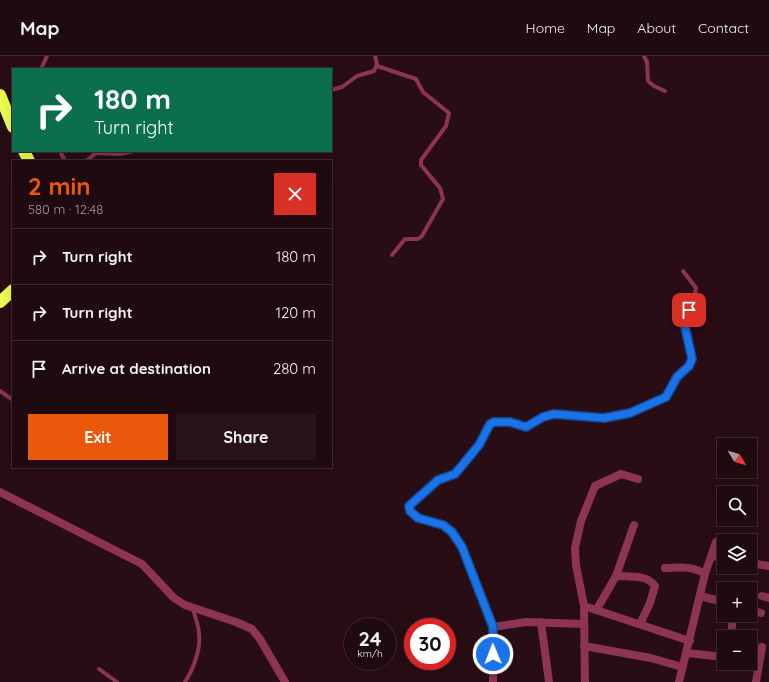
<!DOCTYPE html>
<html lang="en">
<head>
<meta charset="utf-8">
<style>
  body { margin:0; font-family:Quicksand,sans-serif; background:#271318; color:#f1f3f6; height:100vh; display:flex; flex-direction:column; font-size:15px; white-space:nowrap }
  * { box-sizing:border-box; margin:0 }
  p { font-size:13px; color:#a19a9e }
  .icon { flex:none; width:22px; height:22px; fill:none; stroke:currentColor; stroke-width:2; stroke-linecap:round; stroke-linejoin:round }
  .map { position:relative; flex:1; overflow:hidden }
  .details { position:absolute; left:12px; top:104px; width:320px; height:308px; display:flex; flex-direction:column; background:#1f0a0f; border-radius:0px; box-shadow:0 4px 16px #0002,0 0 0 1px #3c2b2f }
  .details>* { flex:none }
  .guide { position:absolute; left:12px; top:12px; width:320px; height:84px; border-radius:0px; box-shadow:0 4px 16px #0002,0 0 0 1px #3c2b2f; background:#0b6e4f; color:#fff; overflow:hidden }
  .needle { width:26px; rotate:128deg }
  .controls { position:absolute; left:717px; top:382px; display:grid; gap:8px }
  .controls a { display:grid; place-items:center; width:40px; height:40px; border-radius:0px; background:#1f0a0f; box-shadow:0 4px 16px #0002,0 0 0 1px #3c2b2f; font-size:20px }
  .speed { position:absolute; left:344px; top:562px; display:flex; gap:8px; font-size:20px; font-weight:700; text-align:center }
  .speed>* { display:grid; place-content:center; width:52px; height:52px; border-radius:50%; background:#1f0a0f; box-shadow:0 4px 16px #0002,0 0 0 1px #3c2b2f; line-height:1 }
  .speed small { font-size:10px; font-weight:400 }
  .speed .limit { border:6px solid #d22; background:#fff; color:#111 }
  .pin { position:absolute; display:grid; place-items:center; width:34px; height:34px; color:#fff; margin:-17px; border-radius:8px; box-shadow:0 2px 6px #0006 }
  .me { position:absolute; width:44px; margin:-22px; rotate:359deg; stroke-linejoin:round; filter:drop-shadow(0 0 3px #0008) }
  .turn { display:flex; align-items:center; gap:14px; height:84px; padding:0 16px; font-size:18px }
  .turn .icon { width:52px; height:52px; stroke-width:2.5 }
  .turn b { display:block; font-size:28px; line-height:34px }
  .round { display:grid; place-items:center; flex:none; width:42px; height:42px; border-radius:0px; background:#271318 }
  .overview { display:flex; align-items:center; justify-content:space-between; height:68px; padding:0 16px }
  h1 { font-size:24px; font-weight:700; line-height:30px; color:#ea580c }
  .action { display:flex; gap:8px; margin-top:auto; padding:8px 16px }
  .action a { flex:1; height:46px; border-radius:0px; background:#ea580c; color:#fff; font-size:16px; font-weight:700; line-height:46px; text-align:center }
  .action a+a { background:#271318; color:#f1f3f6 }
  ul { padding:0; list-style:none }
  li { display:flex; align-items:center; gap:12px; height:56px; padding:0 16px; border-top:1px solid #3c2b2f }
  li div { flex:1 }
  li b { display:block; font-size:15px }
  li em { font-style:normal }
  header { display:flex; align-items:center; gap:24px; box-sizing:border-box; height:56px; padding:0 20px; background:#1f0a0f; border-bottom:1px solid #3c2b2f }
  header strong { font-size:19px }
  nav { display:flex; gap:22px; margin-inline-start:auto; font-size:14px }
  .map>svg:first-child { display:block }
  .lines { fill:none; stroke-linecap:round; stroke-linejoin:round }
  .lane { stroke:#8d3355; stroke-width:4 }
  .street { stroke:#8d3355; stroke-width:8 }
  .highway { stroke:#ecff50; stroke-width:12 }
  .route-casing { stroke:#114b97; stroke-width:10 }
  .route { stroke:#1a73e8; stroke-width:7 }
</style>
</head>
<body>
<header>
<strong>Map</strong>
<nav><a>Home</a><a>Map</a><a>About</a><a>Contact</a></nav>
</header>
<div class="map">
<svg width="769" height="626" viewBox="0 0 769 626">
  <rect width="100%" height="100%" fill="#290d14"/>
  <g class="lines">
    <path class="lane" d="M644,0L647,6L648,25L654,30L665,35
      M377,10L416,23L423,36L449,57L446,70L421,104V109L440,132L443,143L422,180L418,183H405L392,199
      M41,13L47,0
      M331,34L342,31L357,20L374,15L377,8L375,0
      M60,95L65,105
      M86,105L96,97L120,98L133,95
      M0,335L13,344
      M493,571C487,558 481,545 476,531C469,512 466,490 451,475C439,464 420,468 410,455L409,450L434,426L440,422L455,418L479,389L490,368L494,366H510L526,371L543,361L554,358L604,362L630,357L666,341L677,321L689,310L692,303C690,291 682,277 684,265C686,253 695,244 696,232L683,215
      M99,613L117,626
      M185,626C193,614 201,593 199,578C199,570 195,561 193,553"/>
    <path class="street" d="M0,436L142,508L174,542L185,549L236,566L252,573L260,583L285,626
      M712,500L724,502
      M750,507L769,510
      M665,512C679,511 693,510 705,518
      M616,520C628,521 647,518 655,530L650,547L640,568
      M700,540L724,546
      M762,540L769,542
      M584,550L690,585
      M597,553L616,520L634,469
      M750,554L761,557
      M541,566L549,626
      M731,581L733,559
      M584,590L651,602L682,611
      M686,597L724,601
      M493,626V571L526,566L584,568
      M585,626L584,550L576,509L575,492L581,465L595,430L621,418L638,423
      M679,626L705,518L716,486
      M756,626L762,591"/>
    <path class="highway" d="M0,39L13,71
      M24,95L29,105
      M0,246L13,234"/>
  </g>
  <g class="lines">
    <defs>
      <path id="route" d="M493,598V571L462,491L452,476L443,469L418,462L410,455L409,450L438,424L455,418L479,389L490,368L494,366H510L526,371L543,361L554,358L604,362L630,357L666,341L677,321L689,310L692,303L684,266L689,254"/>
    </defs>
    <use href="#route" class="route-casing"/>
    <use href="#route" class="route"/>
  </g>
</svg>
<div class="controls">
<a><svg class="needle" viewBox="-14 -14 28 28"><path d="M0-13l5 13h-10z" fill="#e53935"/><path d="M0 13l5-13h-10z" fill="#a19a9e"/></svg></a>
<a><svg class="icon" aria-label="search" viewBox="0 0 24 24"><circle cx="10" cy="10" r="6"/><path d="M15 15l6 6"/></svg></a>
<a><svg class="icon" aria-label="layers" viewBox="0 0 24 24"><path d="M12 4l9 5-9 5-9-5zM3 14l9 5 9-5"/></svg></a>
<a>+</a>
<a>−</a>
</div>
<div class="speed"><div>24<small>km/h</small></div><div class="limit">30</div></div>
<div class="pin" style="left:689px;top:254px;background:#d93025"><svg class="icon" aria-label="arrive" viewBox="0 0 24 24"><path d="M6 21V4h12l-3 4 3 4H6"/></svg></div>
<svg class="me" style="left:493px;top:598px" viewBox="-20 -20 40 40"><circle r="17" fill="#1a73e8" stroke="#fff" stroke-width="3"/><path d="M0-11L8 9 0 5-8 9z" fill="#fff"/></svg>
<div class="guide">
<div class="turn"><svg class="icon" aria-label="right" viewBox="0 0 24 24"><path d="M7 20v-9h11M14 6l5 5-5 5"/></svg><div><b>180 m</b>Turn right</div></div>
</div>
<section class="details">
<div class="overview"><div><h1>2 min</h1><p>580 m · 12:48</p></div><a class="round" style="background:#d93025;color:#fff"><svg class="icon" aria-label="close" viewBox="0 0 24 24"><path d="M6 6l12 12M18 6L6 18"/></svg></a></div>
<ul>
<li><svg class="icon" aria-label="right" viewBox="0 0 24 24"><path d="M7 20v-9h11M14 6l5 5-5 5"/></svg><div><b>Turn right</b></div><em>180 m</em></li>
<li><svg class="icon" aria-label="right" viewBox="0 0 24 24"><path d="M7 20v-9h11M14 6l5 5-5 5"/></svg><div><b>Turn right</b></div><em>120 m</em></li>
<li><svg class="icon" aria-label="arrive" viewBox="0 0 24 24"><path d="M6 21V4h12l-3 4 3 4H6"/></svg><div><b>Arrive at destination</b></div><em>280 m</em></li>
</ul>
<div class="action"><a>Exit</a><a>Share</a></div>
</section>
</div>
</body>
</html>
